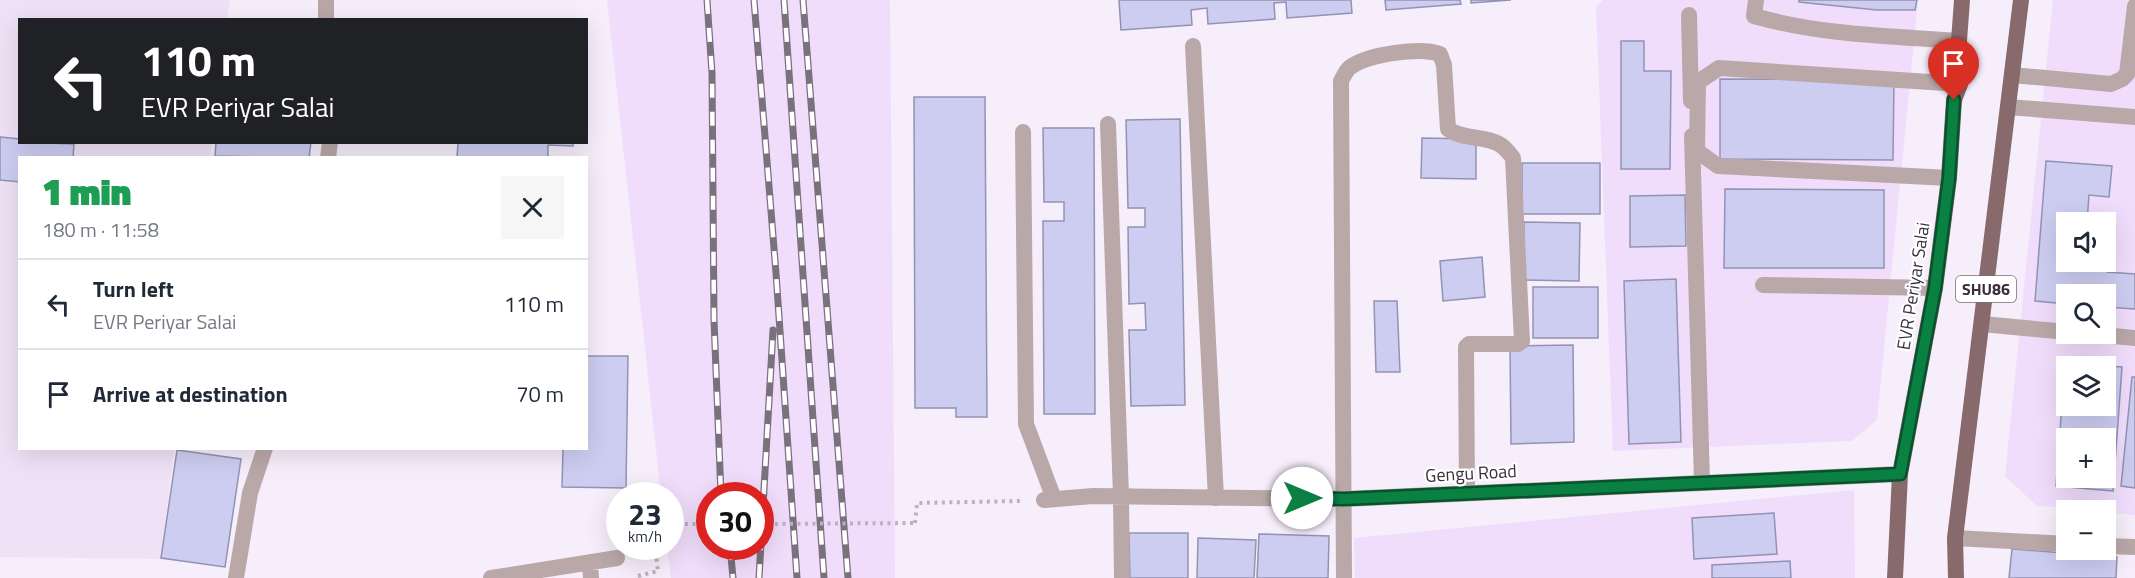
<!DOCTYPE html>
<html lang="en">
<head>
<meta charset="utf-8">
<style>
  body { margin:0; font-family:"Titillium Web",sans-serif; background:#f6f6f7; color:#1f2937; height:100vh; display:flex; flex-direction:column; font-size:22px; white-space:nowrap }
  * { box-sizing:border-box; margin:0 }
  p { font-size:20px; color:#747a83 }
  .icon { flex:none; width:33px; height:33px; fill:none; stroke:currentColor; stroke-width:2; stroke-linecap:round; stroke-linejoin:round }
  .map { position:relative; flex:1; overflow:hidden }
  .details { position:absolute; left:18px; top:156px; width:570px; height:294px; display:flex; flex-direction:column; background:#fff; border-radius:0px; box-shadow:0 6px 24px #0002 }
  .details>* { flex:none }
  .banner { position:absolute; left:18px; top:18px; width:570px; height:126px; border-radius:0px; box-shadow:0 6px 24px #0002; background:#202124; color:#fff; overflow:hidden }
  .fabs { position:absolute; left:2056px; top:212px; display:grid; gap:12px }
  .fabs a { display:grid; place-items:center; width:60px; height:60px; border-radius:0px; background:#fff; box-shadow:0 6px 24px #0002; font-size:30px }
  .speed { position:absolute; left:606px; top:482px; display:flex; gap:12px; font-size:30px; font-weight:700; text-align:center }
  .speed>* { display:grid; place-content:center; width:78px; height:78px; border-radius:50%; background:#fff; box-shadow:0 6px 24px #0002; line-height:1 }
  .speed small { font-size:15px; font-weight:400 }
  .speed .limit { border:9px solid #d22; background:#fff; color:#111 }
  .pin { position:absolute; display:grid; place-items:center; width:51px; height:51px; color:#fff; margin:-62px -26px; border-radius:50% 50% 50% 0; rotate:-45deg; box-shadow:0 0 6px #0007 }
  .pin .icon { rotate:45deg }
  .me { position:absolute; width:66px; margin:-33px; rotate:90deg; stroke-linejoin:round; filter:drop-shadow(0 0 4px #0008) }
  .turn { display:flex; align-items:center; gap:21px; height:126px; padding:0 24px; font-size:27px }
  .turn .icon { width:78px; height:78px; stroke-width:2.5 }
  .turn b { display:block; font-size:42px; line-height:51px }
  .round { display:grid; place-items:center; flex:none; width:63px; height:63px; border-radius:0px; background:#f6f6f7 }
  .headline { display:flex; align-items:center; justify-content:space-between; height:102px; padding:0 24px }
  h1 { font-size:36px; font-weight:800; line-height:45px; color:#1e9e55 }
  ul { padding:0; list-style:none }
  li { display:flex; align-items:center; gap:18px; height:90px; padding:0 24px; border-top:2px solid #e0e1e3 }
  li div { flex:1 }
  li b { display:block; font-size:22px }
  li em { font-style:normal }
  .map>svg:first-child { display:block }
  .built { fill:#f0ddfb; fill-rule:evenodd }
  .education { fill:#f0e2f6 }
  .building { fill:#cdcdf2; stroke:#9292b2; stroke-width:1.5; fill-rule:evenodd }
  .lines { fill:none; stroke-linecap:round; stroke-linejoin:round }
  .path { stroke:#bab2bf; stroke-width:4; stroke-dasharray:3 4.5; stroke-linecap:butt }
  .service { stroke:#baa8a8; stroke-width:16 }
  .minor { stroke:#baa8a8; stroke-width:16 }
  .primary { stroke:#896a6c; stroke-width:16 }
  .rail-casing { stroke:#79717d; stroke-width:7 }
  .rail { stroke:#fff; stroke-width:4.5; stroke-dasharray:14; stroke-linecap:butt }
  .path-bridge { stroke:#bab2bf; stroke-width:4; stroke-dasharray:3 4.5; stroke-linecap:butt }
  .route-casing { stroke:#07532c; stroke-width:15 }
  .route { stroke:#0b8043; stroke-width:10 }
  .labels { text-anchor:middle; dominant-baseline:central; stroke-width:4.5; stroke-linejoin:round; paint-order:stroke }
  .shield { fill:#fff; stroke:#746e76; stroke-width:1.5 }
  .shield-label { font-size:16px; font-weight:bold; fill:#38303c }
  .street-label { font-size:18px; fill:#38303c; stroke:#fff }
</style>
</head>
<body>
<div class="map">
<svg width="2135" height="578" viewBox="0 0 2135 578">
  <rect width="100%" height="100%" fill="#f6eefb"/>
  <path class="built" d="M607,0H890L895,578H671L667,546H670V495H661ZM710,495H760V546H710Z
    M1603,0H1918L1877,420L1852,441L1613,451L1596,7Z
    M2053,0H2135V515L2106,512V510L2037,506L2005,476ZM2067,222H2106V261H2067ZM2067,294H2106V333H2067ZM2067,366H2106V405H2067ZM2067,438H2106V477H2067Z
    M1854,490L1855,578H1355L1354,538Z"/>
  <path class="education" d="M0,0H230L227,19L20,20V142L212,143L210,157L20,158V448L174,449L161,559L0,557Z"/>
  <path class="building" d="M1119,0H1351L1352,13L1287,18L1286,2L1274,3L1275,19L1208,24L1207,8L1191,10L1192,25L1121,30Z
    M1385,0H1460L1461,4L1386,10Z
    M1471,0H1511L1471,3Z
    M1799,0H1917L1915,10H1877L1799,2Z
    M1621,41H1644V71H1671L1670,169H1621Z
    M1720,79L1894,80L1893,160L1720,159Z
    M914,97H985L987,417H956V408H915Z
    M1180,119L1185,405L1131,406L1129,330H1146L1145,303L1129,304L1128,227H1145V208H1128L1126,120Z
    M1043,128H1094L1095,414H1044L1043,221H1064V202H1044Z
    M0,137L20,139V142L74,144L73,158H20V182L0,180Z
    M1422,138L1476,139V179L1421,178Z
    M216,142H311L309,158L215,156Z
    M458,142H573V146L548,145V158H457Z
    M2046,161L2112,166L2109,197L2089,195L2087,222H2067V261H2106V241H2109L2107,272L2135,274V309L2106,307V294H2067V304L2035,301Z
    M1522,163H1600V214H1522Z
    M1725,189L1884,190V268H1724Z
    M1685,195L1686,246L1630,247V196Z
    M1524,222L1580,223L1579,281L1523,280Z
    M1482,257L1485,297L1443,301L1440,261Z
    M1676,279L1681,442L1629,444L1624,281Z
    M1533,287H1598V338H1533Z
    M1374,301H1397L1400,372H1376Z
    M1573,345L1574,442L1511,444L1510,346Z
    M586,356H628L626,488L562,487L563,448H586Z
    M2065,363L2103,366H2067V405H2106V366L2122,367L2113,491L2056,486ZM2067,438H2106V477H2067Z
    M2132,377H2135V488L2121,486Z
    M177,450L241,459L225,567L161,558Z
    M1774,513L1777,554L1694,559L1692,518Z
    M1129,533H1188V578H1130Z
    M1259,534L1329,536L1328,578H1257Z
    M1198,538L1256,540L1254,578H1197Z
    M2012,549L2117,557L2116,578H2009Z
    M1790,561L1791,578H1712V565Z"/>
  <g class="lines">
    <path class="path" d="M915,523L917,503L1020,501
      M670,524H710
      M638,576L658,571L655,546"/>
    <path class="service" d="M1689,15L1691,101
      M1193,46L1216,498
      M2012,75L2111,84L2122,79L2127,74L2135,6
      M2008,107L2135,117
      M1108,124L1121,496
      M1023,132L1026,424L1054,499
      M1692,136L1702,482
      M1982,324L2067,332
      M2081,333L2135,338"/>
    <path class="minor" d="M326,0V20
      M1756,0L1754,16C1820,35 1891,36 1959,41
      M328,158L330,142
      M1949,178L1718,166L1697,151L1698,82L1719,68L1960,84
      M1763,285L1935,288
      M1121,496L1122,578
      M1044,500L1093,496L1344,499L1900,474
      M1955,538L2067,544
      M2106,546L2135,547
      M590,562L591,578
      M236,578L250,493L265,448
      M491,578L617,558
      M1344,578L1341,81C1344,76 1346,69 1352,66C1370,54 1420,47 1440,54L1444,65L1448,129C1463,140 1483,135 1499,144C1505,147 1509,153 1513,158L1522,341L1518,344H1469L1466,347L1467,493"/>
    <path class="primary" d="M1895,578L1900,474L1935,288L1949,178L1954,100L1960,84L1959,41L1962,0
      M1956,578L1955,538L2021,0"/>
    <defs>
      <path id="rail" d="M707,0L712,73L714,320L721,495
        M754,0L776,273L797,578
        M784,0L824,578
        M803,0L848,578
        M730,546L733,578
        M759,578L773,330"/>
    </defs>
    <use href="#rail" class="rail-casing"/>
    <use href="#rail" class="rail"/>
    <path class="path-bridge" d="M760,524L915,523"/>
  </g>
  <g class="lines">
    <defs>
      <path id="route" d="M1302,498L1344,499L1900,474L1935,288L1949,178L1954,100"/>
    </defs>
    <use href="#route" class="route-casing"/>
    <use href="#route" class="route"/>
  </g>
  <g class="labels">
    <rect class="shield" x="1956" y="276" width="60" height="26" rx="4.5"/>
    <g class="shield-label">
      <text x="1986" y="289">SHU86</text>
    </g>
    <g class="street-label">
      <text transform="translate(1913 286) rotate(-81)">EVR Periyar Salai</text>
      <text transform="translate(1471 473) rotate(-3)">Gengu Road</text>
    </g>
  </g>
</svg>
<div class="fabs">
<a><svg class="icon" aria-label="sound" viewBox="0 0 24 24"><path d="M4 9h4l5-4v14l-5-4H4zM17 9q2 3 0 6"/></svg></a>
<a><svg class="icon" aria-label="search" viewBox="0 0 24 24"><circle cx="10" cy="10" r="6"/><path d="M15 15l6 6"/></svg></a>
<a><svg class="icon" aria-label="layers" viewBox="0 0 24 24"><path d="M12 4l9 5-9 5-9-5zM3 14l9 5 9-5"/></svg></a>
<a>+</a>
<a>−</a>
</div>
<div class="speed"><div>23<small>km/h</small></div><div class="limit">30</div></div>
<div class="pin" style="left:1954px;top:100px;background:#d93025"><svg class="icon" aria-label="arrive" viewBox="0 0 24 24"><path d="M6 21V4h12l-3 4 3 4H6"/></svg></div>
<svg class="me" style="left:1302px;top:498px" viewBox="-20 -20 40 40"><circle r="19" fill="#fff"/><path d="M0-13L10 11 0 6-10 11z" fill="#0b8043"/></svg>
<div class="banner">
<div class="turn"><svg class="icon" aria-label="left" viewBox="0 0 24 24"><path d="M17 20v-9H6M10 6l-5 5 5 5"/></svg><div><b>110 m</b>EVR Periyar Salai</div></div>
</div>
<section class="details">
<div class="headline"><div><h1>1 min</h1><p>180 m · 11:58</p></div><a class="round"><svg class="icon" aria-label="close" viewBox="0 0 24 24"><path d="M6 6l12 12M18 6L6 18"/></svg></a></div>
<ul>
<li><svg class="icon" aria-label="left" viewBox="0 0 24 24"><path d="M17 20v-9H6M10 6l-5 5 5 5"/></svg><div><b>Turn left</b><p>EVR Periyar Salai</p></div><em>110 m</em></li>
<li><svg class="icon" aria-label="arrive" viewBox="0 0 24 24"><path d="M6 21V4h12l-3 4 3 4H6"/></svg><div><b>Arrive at destination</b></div><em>70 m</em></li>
</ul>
</section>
</div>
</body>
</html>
